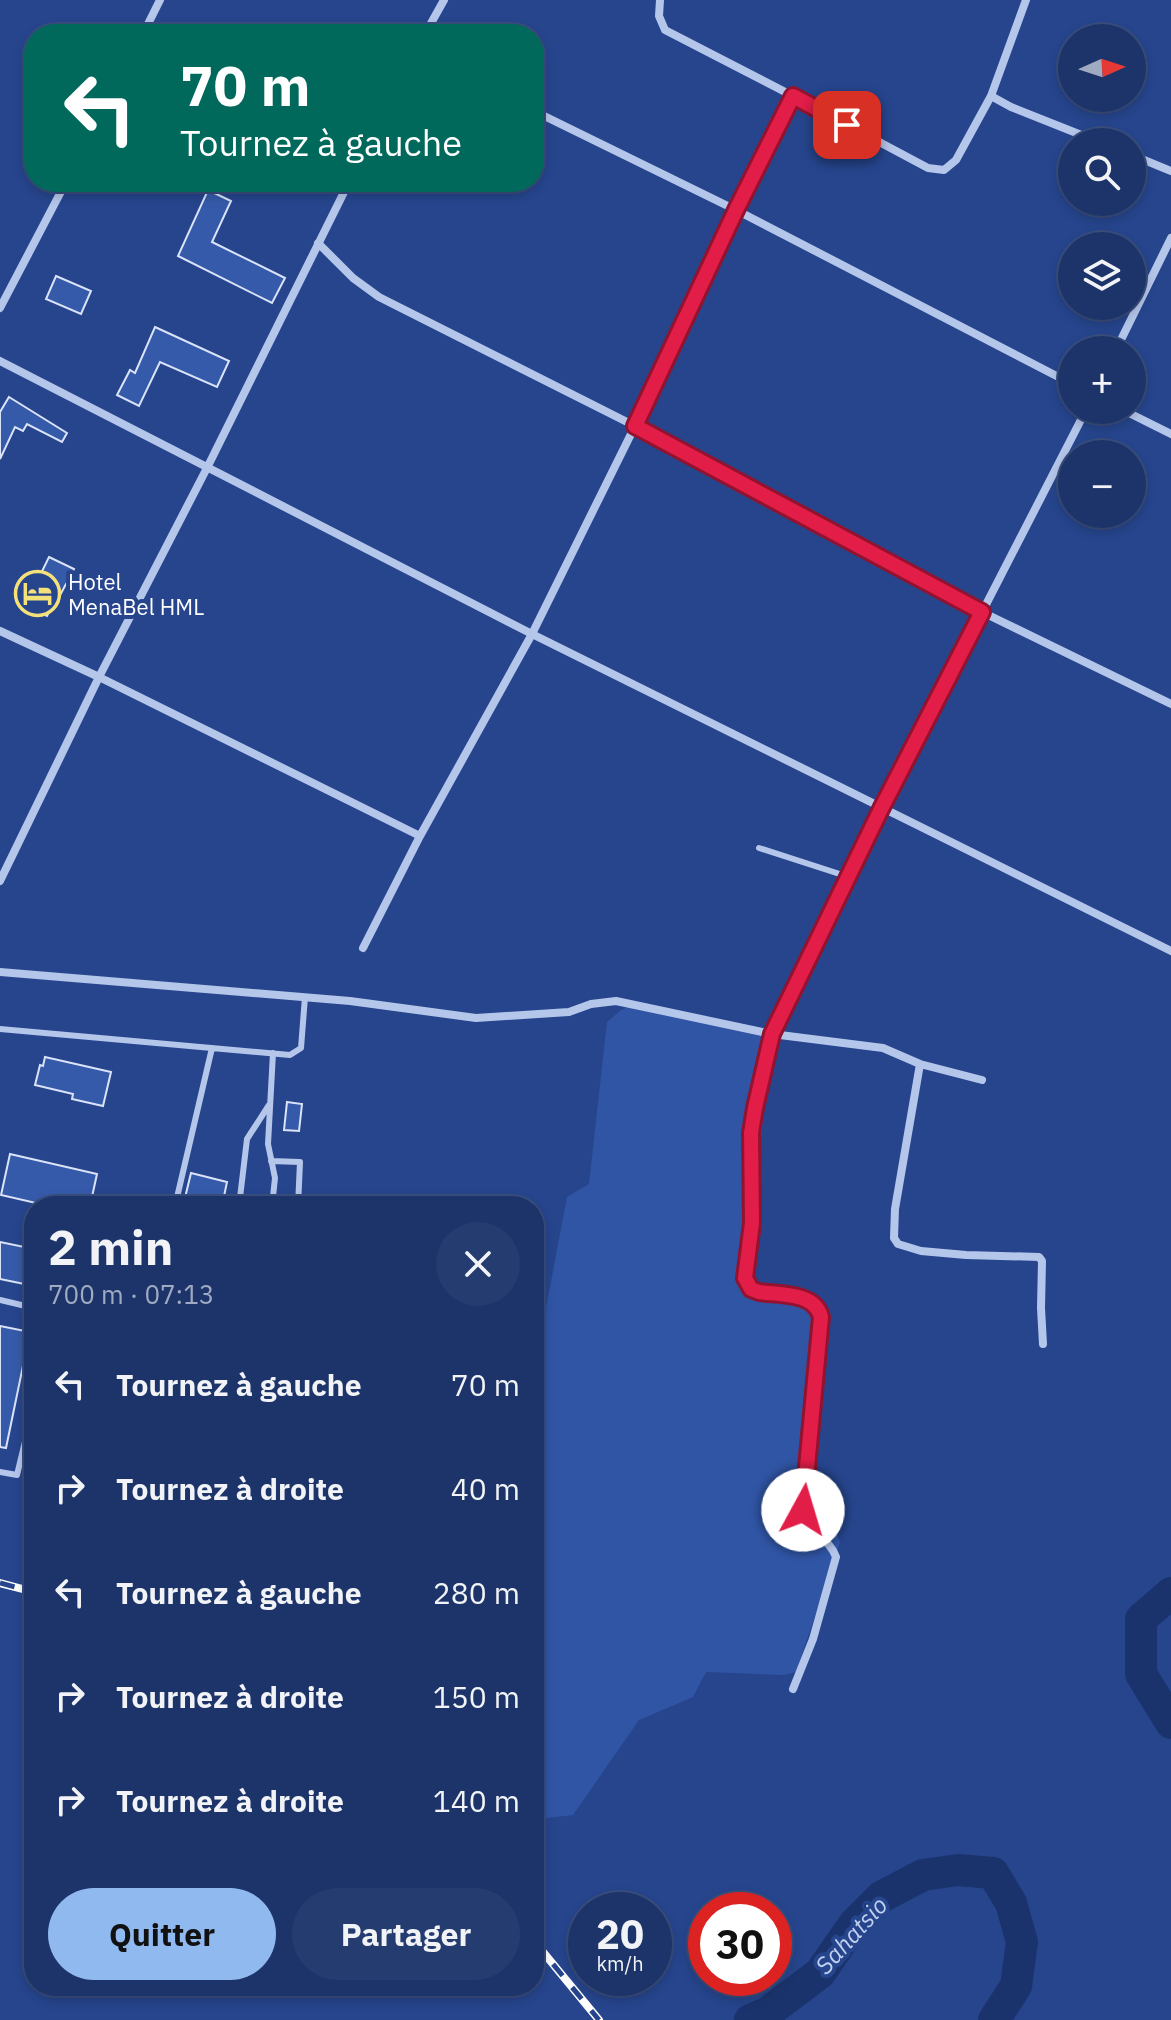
<!DOCTYPE html>
<html lang="fr">
<head>
<meta charset="utf-8">
<style>
  body { margin:0; font-family:"IBM Plex Sans",sans-serif; background:#253c70; color:#f1f3f6; height:100vh; display:flex; flex-direction:column; font-size:30px; white-space:nowrap }
  * { box-sizing:border-box; margin:0 }
  p { font-size:26px; color:#a0aac1 }
  .icon { flex:none; width:44px; height:44px; fill:none; stroke:currentColor; stroke-width:2; stroke-linecap:round; stroke-linejoin:round }
  .map { position:relative; flex:1; overflow:hidden }
  .sheet { position:absolute; left:24px; top:1196px; width:520px; height:800px; display:flex; flex-direction:column; background:#1c346a; border-radius:32px; box-shadow:0 4px 12px #0003,0 0 0 2px #3a4f7e }
  .sheet>* { flex:none }
  .guide { position:absolute; left:24px; top:24px; width:520px; height:168px; border-radius:32px; box-shadow:0 4px 12px #0003,0 0 0 2px #3a4f7e; background:#00695c; color:#fff; overflow:hidden }
  .needle { width:52px; rotate:87deg }
  .fabs { position:absolute; left:1058px; top:24px; display:grid; gap:16px }
  .fabs a { display:grid; place-items:center; width:88px; height:88px; border-radius:50%; background:#1c346a; box-shadow:0 4px 12px #0003,0 0 0 2px #3a4f7e; font-size:40px }
  .speed { position:absolute; left:568px; top:1892px; display:flex; gap:16px; font-size:40px; font-weight:700; text-align:center }
  .speed>* { display:grid; place-content:center; width:104px; height:104px; border-radius:50%; background:#1c346a; box-shadow:0 4px 12px #0003,0 0 0 2px #3a4f7e; line-height:1 }
  .speed small { font-size:20px; font-weight:400 }
  .speed .limit { border:12px solid #d22; background:#fff; color:#111 }
  .pin { position:absolute; display:grid; place-items:center; width:68px; height:68px; color:#fff; margin:-34px; border-radius:16px; box-shadow:0 4px 12px #0006 }
  .me { position:absolute; width:88px; margin:-44px; rotate:6deg; stroke-linejoin:round; filter:drop-shadow(0 0 6px #0008) }
  .turn { display:flex; align-items:center; gap:28px; height:168px; padding:0 24px; font-size:36px }
  .turn .icon { width:104px; height:104px; stroke-width:2.5 }
  .turn b { display:block; font-size:56px; line-height:68px }
  .round { display:grid; place-items:center; flex:none; width:84px; height:84px; border-radius:42px; background:#253c70 }
  .summary { display:flex; align-items:center; justify-content:space-between; height:136px; padding:0 24px }
  h1 { font-size:48px; font-weight:700; line-height:60px }
  .button { display:flex; gap:16px; margin-top:auto; padding:16px 24px }
  .button a { flex:1; height:92px; border-radius:48px; background:#90b9f0; color:#111; font-size:32px; font-weight:700; line-height:92px; text-align:center }
  .button a+a { background:#253c70; color:#f1f3f6 }
  ul { padding:0; list-style:none }
  li { display:flex; align-items:center; gap:24px; height:104px; padding:0 24px }
  li div { flex:1 }
  li b { display:block; font-size:30px }
  li em { font-style:normal }
  .map>svg:first-child { display:block }
  .green { fill:#3055a5 }
  .lines { fill:none; stroke-linecap:round; stroke-linejoin:round }
  .river { stroke:#1b336d; stroke-width:32 }
  .building { fill:#365aaa; stroke:#dae3f8; stroke-width:2 }
  .service { stroke:#b5c6eb; stroke-width:6 }
  .minor { stroke:#b5c6eb; stroke-width:8 }
  .rail-casing { stroke:#fff; stroke-width:8 }
  .rail { stroke:#26458d; stroke-width:5; stroke-dasharray:15; stroke-linecap:butt }
  .route-casing { stroke:#92132f; stroke-width:20 }
  .route { stroke:#e11d48; stroke-width:14 }
  .labels { text-anchor:middle; dominant-baseline:central; stroke-width:8; stroke-linejoin:round; paint-order:stroke }
  .poi-label { font-size:22px; fill:#fff; stroke:#26458d; text-anchor:start }
  .water-label { font-size:24px; font-style:italic; fill:#c1d1f2; stroke:#26458d }
</style>
</head>
<body>
<div class="map">
<svg width="1171" height="2020" viewBox="0 0 1171 2020">
  <rect width="100%" height="100%" fill="#26458d"/>
  <path class="green" d="M635,1004L773,1037L744,1280L816,1295L826,1311L806,1509L834,1526L840,1542L796,1672L784,1675L706,1672L693,1697L639,1720L573,1815L538,1819L534,1818V1371L567,1197L589,1184L607,1022L621,1010Z"/>
  <g class="lines">
    <path class="river" d="M1171,1593L1141,1619V1674L1171,1723
      M750,2020L767,2013L820,1973L854,1924L881,1897L923,1875L958,1870L993,1873L1011,1903L1022,1942L1016,1986L994,2020"/>
  </g>
  <path class="building" d="M208,190L231,201L212,242L285,278L272,303L178,256Z
    M56,276L91,291L81,314L46,299Z
    M155,327L229,361L217,387L160,362L139,406L117,395L130,370L135,373Z
    M9,397L67,433L62,442L27,424L23,431L15,427L0,459V412Z
    M49,557L74,569L67,584H66L57,601L55,600L47,616L25,606Z
    M45,1057L111,1072L103,1106L72,1099L73,1094L35,1085L40,1065L43,1066Z
    M287,1102L302,1104L299,1131L284,1130Z
    M10,1154L97,1174L90,1206H49L1,1195Z
    M191,1173L227,1182L222,1206H183Z
    M0,1242L34,1249V1286L0,1279Z
    M0,1326L30,1332L6,1448L0,1447Z"/>
  <g class="lines">
    <path class="service" d="M759,848L849,877
      M0,1029L290,1055L301,1048L305,997
      M271,1161L300,1162L298,1206
      M175,1206L212,1048
      M239,1206L247,1139L269,1105
      M272,1206L275,1178L268,1144L273,1053
      M0,1300L34,1308
      M0,1472L17,1475L34,1404"/>
    <path class="minor" d="M660,0L659,16L665,30L793,96L928,168L944,170L956,160L991,96L1026,0
      M143,34L160,0
      M425,34L444,0
      M991,96L1011,107L1099,142
      M534,111L736,210L1072,384
      M1132,155L1171,171
      M318,243L353,278L379,297L635,426L982,612L1171,704
      M0,308L66,182
      M1116,350L1171,238
      M0,361L532,634L1171,951
      M1123,410L1171,434
      M0,631L99,677L420,836
      M0,881L99,677L208,466L349,182
      M363,948L420,836L532,634L635,426L736,210L793,96
      M0,972L350,1001L476,1018L569,1012L591,1004L616,1001L772,1034L883,1048L920,1064L895,1209L894,1238L898,1244L921,1251L966,1255L1039,1257L1042,1261L1041,1308L1043,1344
      M920,1064L982,1080
      M793,1689L813,1639L836,1557C830,1538 805,1531 803,1510L819,1340C820,1332 822,1323 821,1315C817,1294 776,1294 759,1292L751,1289L745,1278L752,1223L751,1133L755,1108L772,1034L881,809L1086,410"/>
    <defs>
      <path id="rail" d="M0,1583L34,1592
        M534,1941L599,2020"/>
    </defs>
    <use href="#rail" class="rail-casing"/>
    <use href="#rail" class="rail"/>
  </g>
  <g class="lines">
    <defs>
      <path id="route" d="M803,1510L821,1317C815,1292 779,1295 759,1292L751,1289L745,1278L752,1223L751,1133L755,1108L772,1034L881,809L982,612L635,426L736,210L793,96L847,125"/>
    </defs>
    <use href="#route" class="route-casing"/>
    <use href="#route" class="route"/>
  </g>
  <defs>
    <symbol id="hotel-ring" viewBox="-11 -11 22 22"><circle r="9.5" fill="#26458d" stroke="#f4e17a" stroke-width="1.5"/><path d="M-6-4.5h1.5V1H6V5H4.5V3h-9V5H-6ZM-4 0a1.8 1.8 0 1 1 3.6 0ZM.5 0V-2.5h3Q6-2.5 6 0Z" fill="#f4e17a"/></symbol>
  </defs>
  <g fill-rule="evenodd">
    <use href="#hotel-ring" x="12" y="568" width="51" height="51"/>
  </g>
  <g class="labels">
    <g class="poi-label">
      <text x="68" y="581">Hotel<tspan x="68" dy="25">MenaBel HML</tspan></text>
    </g>
    <g class="water-label">
      <text transform="translate(851 1935) rotate(-48)">Sahatsio</text>
    </g>
  </g>
</svg>
<div class="fabs">
<a><svg class="needle" viewBox="-14 -14 28 28"><path d="M0-13l5 13h-10z" fill="#e53935"/><path d="M0 13l5-13h-10z" fill="#a0aac1"/></svg></a>
<a><svg class="icon" aria-label="search" viewBox="0 0 24 24"><circle cx="10" cy="10" r="6"/><path d="M15 15l6 6"/></svg></a>
<a><svg class="icon" aria-label="layers" viewBox="0 0 24 24"><path d="M12 4l9 5-9 5-9-5zM3 14l9 5 9-5"/></svg></a>
<a>+</a>
<a>−</a>
</div>
<div class="speed"><div>20<small>km/h</small></div><div class="limit">30</div></div>
<div class="pin" style="left:847px;top:125px;background:#d93025"><svg class="icon" aria-label="arrive" viewBox="0 0 24 24"><path d="M6 21V4h12l-3 4 3 4H6"/></svg></div>
<svg class="me" style="left:803px;top:1510px" viewBox="-20 -20 40 40"><circle r="19" fill="#fff"/><path d="M0-13L10 11 0 6-10 11z" fill="#e11d48"/></svg>
<div class="guide">
<div class="turn"><svg class="icon" aria-label="left" viewBox="0 0 24 24"><path d="M17 20v-9H6M10 6l-5 5 5 5"/></svg><div><b>70 m</b>Tournez à gauche</div></div>
</div>
<section class="sheet">
<div class="summary"><div><h1>2 min</h1><p>700 m · 07:13</p></div><a class="round"><svg class="icon" aria-label="close" viewBox="0 0 24 24"><path d="M6 6l12 12M18 6L6 18"/></svg></a></div>
<ul>
<li><svg class="icon" aria-label="left" viewBox="0 0 24 24"><path d="M17 20v-9H6M10 6l-5 5 5 5"/></svg><div><b>Tournez à gauche</b></div><em>70 m</em></li>
<li><svg class="icon" aria-label="right" viewBox="0 0 24 24"><path d="M7 20v-9h11M14 6l5 5-5 5"/></svg><div><b>Tournez à droite</b></div><em>40 m</em></li>
<li><svg class="icon" aria-label="left" viewBox="0 0 24 24"><path d="M17 20v-9H6M10 6l-5 5 5 5"/></svg><div><b>Tournez à gauche</b></div><em>280 m</em></li>
<li><svg class="icon" aria-label="right" viewBox="0 0 24 24"><path d="M7 20v-9h11M14 6l5 5-5 5"/></svg><div><b>Tournez à droite</b></div><em>150 m</em></li>
<li><svg class="icon" aria-label="right" viewBox="0 0 24 24"><path d="M7 20v-9h11M14 6l5 5-5 5"/></svg><div><b>Tournez à droite</b></div><em>140 m</em></li>
</ul>
<div class="button"><a>Quitter</a><a>Partager</a></div>
</section>
</div>
</body>
</html>
